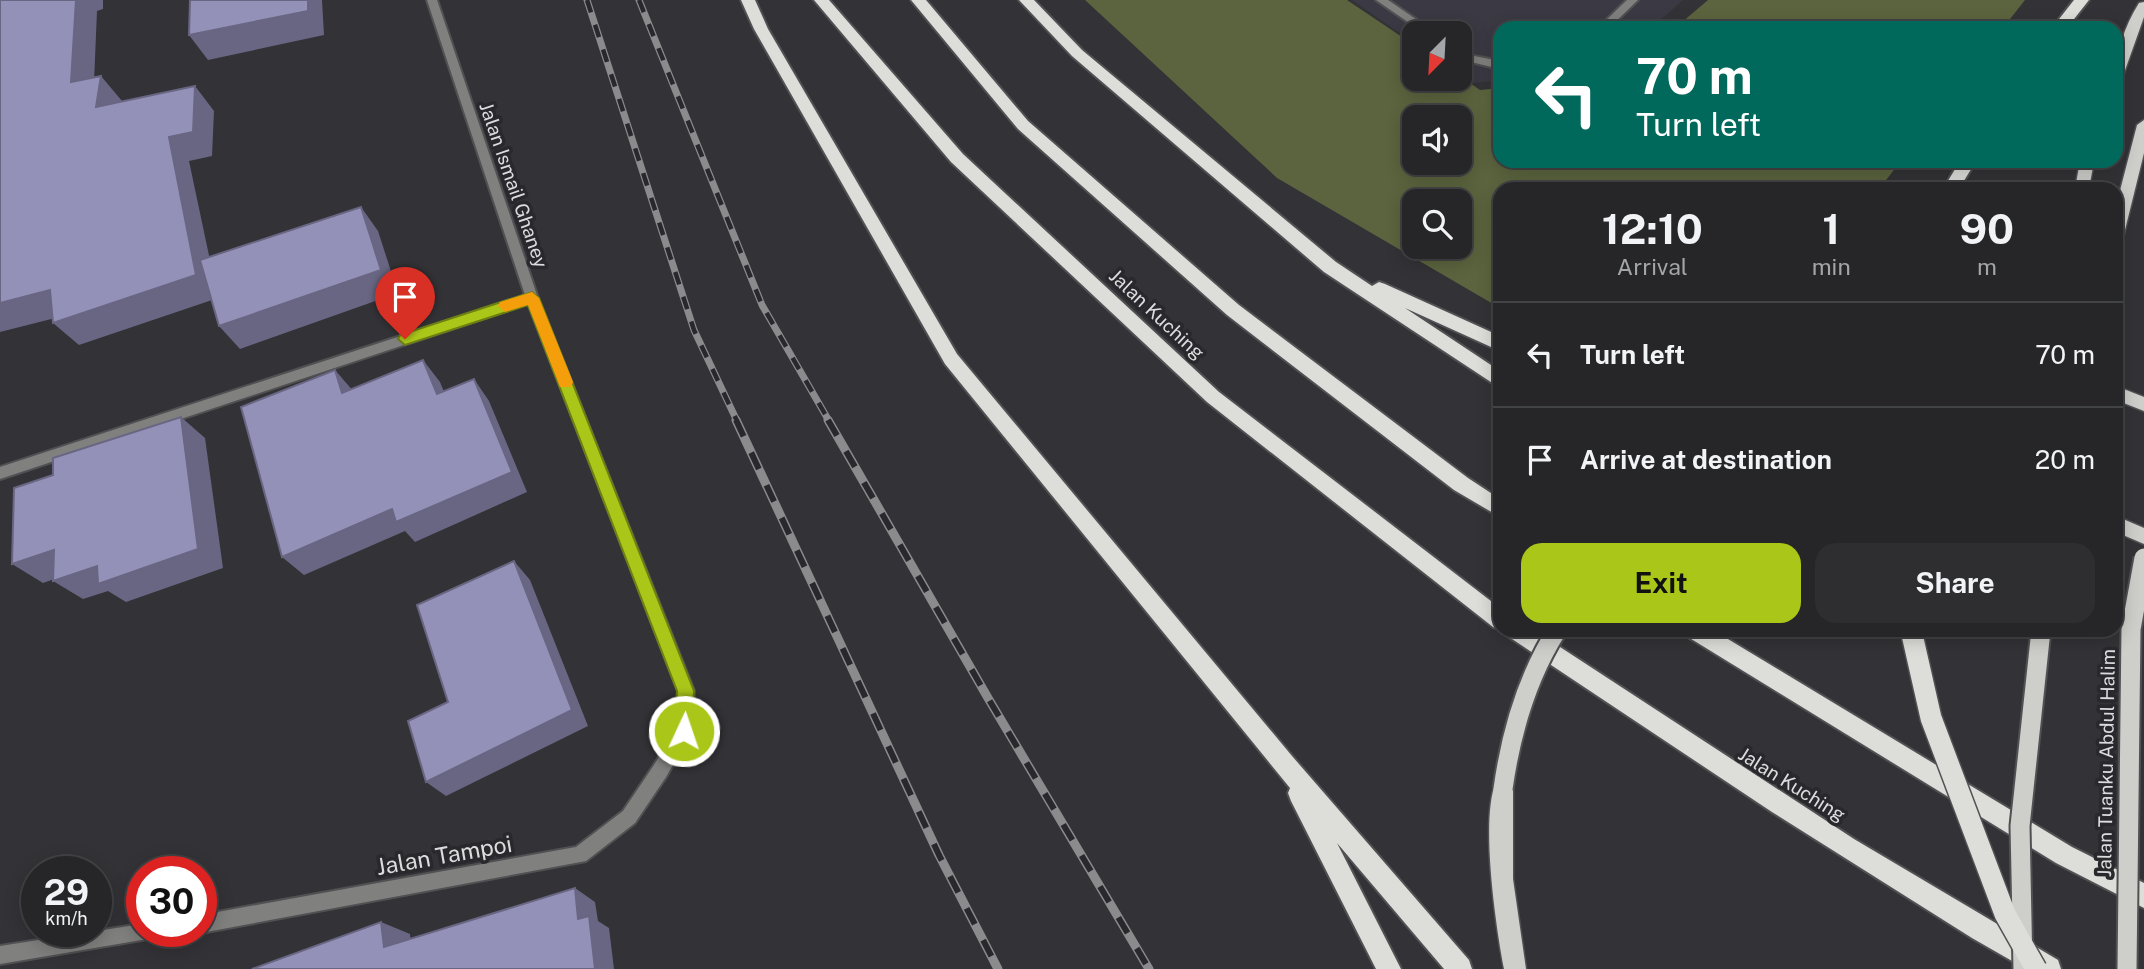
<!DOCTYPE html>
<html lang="en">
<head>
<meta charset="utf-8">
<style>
  body { margin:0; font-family:"Public Sans",sans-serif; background:#2e2e30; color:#f1f3f6; height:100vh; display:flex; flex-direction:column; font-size:26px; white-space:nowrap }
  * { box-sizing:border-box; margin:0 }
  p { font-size:23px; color:#a4a5a8 }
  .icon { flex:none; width:38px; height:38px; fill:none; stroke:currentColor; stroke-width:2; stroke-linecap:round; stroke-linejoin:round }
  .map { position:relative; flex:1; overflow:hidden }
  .details { position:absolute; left:1493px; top:182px; width:630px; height:455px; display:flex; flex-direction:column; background:#262628; border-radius:21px; box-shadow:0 4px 18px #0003,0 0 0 2px #424345 }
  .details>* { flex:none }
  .guide { position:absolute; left:1493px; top:21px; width:630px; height:147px; border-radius:21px; box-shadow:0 4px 18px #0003,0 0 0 2px #424345; background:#00695c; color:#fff; overflow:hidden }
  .needle { width:46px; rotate:204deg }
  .buttons { position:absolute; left:1402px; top:21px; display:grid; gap:14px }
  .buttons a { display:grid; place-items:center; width:70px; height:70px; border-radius:14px; background:#262628; box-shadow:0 4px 18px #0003,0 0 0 2px #424345; font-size:35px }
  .speed { position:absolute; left:21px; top:856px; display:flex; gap:14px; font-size:35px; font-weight:700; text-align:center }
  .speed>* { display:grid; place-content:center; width:91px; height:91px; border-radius:50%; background:#262628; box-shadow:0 4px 18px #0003,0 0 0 2px #424345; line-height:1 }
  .speed small { font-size:18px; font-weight:400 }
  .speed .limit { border:10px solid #d22; background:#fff; color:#111 }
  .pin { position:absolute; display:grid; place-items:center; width:60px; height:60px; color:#fff; margin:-72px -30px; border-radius:50% 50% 50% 0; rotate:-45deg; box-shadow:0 0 7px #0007 }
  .pin .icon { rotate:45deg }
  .me { position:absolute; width:77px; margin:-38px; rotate:3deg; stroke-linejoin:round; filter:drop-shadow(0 0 5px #0008) }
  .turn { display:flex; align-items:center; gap:24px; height:147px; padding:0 28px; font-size:32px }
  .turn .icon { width:91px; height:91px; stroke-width:2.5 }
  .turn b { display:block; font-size:49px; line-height:60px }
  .eta { display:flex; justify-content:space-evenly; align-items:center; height:119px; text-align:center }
  .eta b { font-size:42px; font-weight:700; line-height:49px }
  .cta { display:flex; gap:14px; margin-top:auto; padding:14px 28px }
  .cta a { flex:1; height:80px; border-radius:21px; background:#aac719; color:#111; font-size:28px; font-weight:700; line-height:80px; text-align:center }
  .cta a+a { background:#2e2e30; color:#f1f3f6 }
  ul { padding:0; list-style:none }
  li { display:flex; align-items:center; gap:21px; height:105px; padding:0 28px; border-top:2px solid #424345 }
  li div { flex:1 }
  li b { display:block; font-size:26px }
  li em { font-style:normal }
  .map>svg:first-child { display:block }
  .built { fill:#3b3a44 }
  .forest { fill:#5b643e; fill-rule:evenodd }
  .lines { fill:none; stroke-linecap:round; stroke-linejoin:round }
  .service-casing { stroke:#515154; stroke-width:4 }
  .minor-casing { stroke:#515154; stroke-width:4 }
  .primary-casing { stroke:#515154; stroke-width:3 }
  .trunk-casing { stroke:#515154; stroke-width:4 }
  .service { fill:#80817f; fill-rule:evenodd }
  .minor { fill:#80817f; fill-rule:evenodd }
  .primary { fill:#cecfcb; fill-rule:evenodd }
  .trunk { fill:#dddeda; fill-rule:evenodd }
  .rail-far1-casing { stroke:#8b8b8e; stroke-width:7 }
  .rail-casing { stroke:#8b8b8e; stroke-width:9 }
  .rail-far1 { stroke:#29282c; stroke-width:4.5; stroke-dasharray:13; stroke-linecap:butt }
  .rail { stroke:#29282c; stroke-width:6; stroke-dasharray:18; stroke-linecap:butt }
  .primary-bridge-casing { stroke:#515154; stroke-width:23; stroke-linecap:butt }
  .trunk-bridge-casing { stroke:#515154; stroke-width:24; stroke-linecap:butt }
  .primary-bridge { stroke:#cecfcb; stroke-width:19 }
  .trunk-bridge { stroke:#dddeda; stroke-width:21 }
  .shaded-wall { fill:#686682 }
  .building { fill:#9491b9; stroke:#686682; stroke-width:2 }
  .route { fill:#aac719; stroke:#6e8110; stroke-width:2 }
  .slow { fill:#f59e0b }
  .labels { text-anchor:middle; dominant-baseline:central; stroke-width:7; stroke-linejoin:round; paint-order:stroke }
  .street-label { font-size:19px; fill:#dcdcde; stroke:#29282c }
  .near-street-label { font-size:23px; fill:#dcdcde; stroke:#29282c }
</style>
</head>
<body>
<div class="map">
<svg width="2144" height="969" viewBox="0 0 2144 969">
  <rect width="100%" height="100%" fill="#333236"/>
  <path class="built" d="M1352,0H1683L1651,28H1500V80L1474,83L1460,74V33H1414V43Z"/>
  <path class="forest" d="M1085,0H1347L1414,45V79H1460V76L1480,90L1500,88V161H1901L1879,189H1500V308L1277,178ZM1414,117H1460V163H1414ZM1414,201H1460V247H1414Z
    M1708,0H2025L2003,28H1675Z"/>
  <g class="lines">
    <defs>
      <path id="service" d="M1376,0H1388L1436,33H1424Z
        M1627,0H1638L1609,28H1598Z
        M1460,48L1474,56L1500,61V69L1467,61L1460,57Z
        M532,293L538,298L536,301L0,479V467Z"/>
      <path id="minor" d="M427,0H437L538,298L694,691L692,731L666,777L635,823L586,861L201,933L197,931H201V915L576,847L623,811L654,765L676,729L678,691L526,298Z
        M142,924V931H162L159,937L0,964V946Z"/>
      <path id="primary" d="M2144,2V17L2123,76L2116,80C2116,52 2124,27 2139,3Z
        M2144,120V153L2124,234L2116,240V206L2137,125Z
        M2080,161H2094L2089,189H2075Z
        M2116,386L2144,397V411L2116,400Z
        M2116,516L2144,528V544L2116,532Z
        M1503,779L1510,782L1513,789V879L1526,969H1504C1496,928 1480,819 1496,782Z"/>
      <path id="trunk" d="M741,0H755L768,29L957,354L1292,756L1469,960L1472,969H1444L1337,843L1401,969H1376L1291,801L1288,793L1290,788L945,364L754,29Z
        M814,0H829L963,154L1219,392L1500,608V629L1493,627L1207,402L951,162Z
        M911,0H926L1028,121L1239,305L1468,478L1500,499V517L1454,490L1227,315L1018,129Z
        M1019,0H1034L1082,50L1336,262L1372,286L1379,282L1385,284L1500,336V351L1405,308L1500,371V388L1324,272L1072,56Z
        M2074,0H2089L2067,28H2052Z
        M1960,161H1976L1959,189H1943Z
        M1506,630H1534L1854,839L2058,960L2061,969H2026L1972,938L1772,812L1509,637Z
        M1685,630H1713L2072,847L2144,883V908L2056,863L1688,637Z"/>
    </defs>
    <use href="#service" class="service-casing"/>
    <use href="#minor" class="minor-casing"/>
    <use href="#primary" class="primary-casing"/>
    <use href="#trunk" class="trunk-casing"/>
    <use href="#service" class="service"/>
    <use href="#minor" class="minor"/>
    <use href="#primary" class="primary"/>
    <use href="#trunk" class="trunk"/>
    <defs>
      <path id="rail-far1" d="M587,0L694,330L737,421
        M639,0L762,305L829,421"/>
      <path id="rail" d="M736,420L939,855L998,969
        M828,420L988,698L1149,969"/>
    </defs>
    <use href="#rail-far1" class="rail-far1-casing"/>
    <use href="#rail" class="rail-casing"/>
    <use href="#rail-far1" class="rail-far1"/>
    <use href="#rail" class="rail"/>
    <defs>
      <path id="primary-bridge" d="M1503,789C1511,732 1526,679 1557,630
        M2023,969L2020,826L2041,630
        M2127,969L2131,629L2144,558"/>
      <path id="trunk-bridge" d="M1911,630L1931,718L2005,914L2036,969"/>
    </defs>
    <use href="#primary-bridge" class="primary-bridge-casing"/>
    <use href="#trunk-bridge" class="trunk-bridge-casing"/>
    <use href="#primary-bridge" class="primary-bridge"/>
    <use href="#trunk-bridge" class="trunk-bridge"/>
  </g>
  <path class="shaded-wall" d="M76,0H103V9L97,11L93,106L71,82Z
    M308,0H322L324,35L208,60L189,35Z
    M101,76L122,101L118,131L96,107Z
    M195,86L214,111L212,156L189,161L218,298L79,345L53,323Z
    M361,207L378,231L398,293L240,349L219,326Z
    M50,290L75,313L0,332V303Z
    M423,360L440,382L454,416L437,394Z
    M335,370L354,392L342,393Z
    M474,379L489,401L527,492L415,542L405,531L304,575L282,557L392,509Z
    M181,417L205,438L223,568L126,602L108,591L83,599L53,581L97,566Z
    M54,550L83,569L43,583L12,564Z
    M514,561L530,580L588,726L446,796L426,782Z
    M575,888L595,902L598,921L609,928L614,969H595L578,919Z
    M381,922L410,934L413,958L384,947Z"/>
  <path class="building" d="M0,0H76L71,82L101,76L96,107L195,86L193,132L169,137L196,275L53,323L50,290L0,303Z
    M190,0H308V11L189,35Z
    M361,207L381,270L219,326L200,260Z
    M423,360L437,394L474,379L512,472L396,522L392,509L282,557L241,407L335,370L342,393Z
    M181,417L198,549L98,584L97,566L53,581L54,550L12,564L14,488L53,475V458Z
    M514,561L572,710L426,782L408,721L448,702L417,605Z
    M575,888L578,919L589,916L595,969H252L381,922L384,947Z"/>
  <path class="route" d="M532,292L539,298L694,691L690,737L684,740L677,737L675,731L677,691L528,305L405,345L398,339L400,335Z"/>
  <path class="slow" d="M532,292L539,298L573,382L571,387H560L528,305L505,312L498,306L500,302Z"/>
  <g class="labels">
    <g class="street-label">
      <text transform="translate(514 185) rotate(71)">Jalan Ismail Ghaney</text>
      <text transform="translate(1157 314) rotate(43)">Jalan Kuching</text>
      <text transform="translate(2106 763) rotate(-89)">Jalan Tuanku Abdul Halim</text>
      <text transform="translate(1792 784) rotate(32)">Jalan Kuching</text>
    </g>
    <g class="near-street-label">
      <text transform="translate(444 855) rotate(-10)">Jalan Tampoi</text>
    </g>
  </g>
</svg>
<div class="buttons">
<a><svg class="needle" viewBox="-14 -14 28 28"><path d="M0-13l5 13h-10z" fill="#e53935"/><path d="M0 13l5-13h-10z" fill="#a4a5a8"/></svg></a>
<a><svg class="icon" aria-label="sound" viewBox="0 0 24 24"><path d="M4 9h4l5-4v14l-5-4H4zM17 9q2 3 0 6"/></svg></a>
<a><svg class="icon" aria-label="search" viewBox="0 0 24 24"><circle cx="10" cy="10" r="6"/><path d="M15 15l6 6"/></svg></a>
</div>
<div class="speed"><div>29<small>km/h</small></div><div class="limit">30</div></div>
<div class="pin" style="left:405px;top:339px;background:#d93025"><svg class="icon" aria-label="arrive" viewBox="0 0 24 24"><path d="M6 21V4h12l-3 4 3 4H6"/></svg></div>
<svg class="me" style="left:684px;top:731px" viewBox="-20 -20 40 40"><circle r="17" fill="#aac719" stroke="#fff" stroke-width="3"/><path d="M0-11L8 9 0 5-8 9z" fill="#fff"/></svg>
<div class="guide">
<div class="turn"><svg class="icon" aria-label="left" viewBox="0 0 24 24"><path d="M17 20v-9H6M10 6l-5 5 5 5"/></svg><div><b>70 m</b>Turn left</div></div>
</div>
<section class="details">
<div class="eta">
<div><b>12:10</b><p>Arrival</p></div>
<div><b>1</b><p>min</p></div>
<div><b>90</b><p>m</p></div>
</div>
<ul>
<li><svg class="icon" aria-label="left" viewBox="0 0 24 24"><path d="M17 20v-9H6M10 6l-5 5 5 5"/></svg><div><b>Turn left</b></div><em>70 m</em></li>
<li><svg class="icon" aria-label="arrive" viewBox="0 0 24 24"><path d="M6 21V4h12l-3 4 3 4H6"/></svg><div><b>Arrive at destination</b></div><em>20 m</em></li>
</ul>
<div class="cta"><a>Exit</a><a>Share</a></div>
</section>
</div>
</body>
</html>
